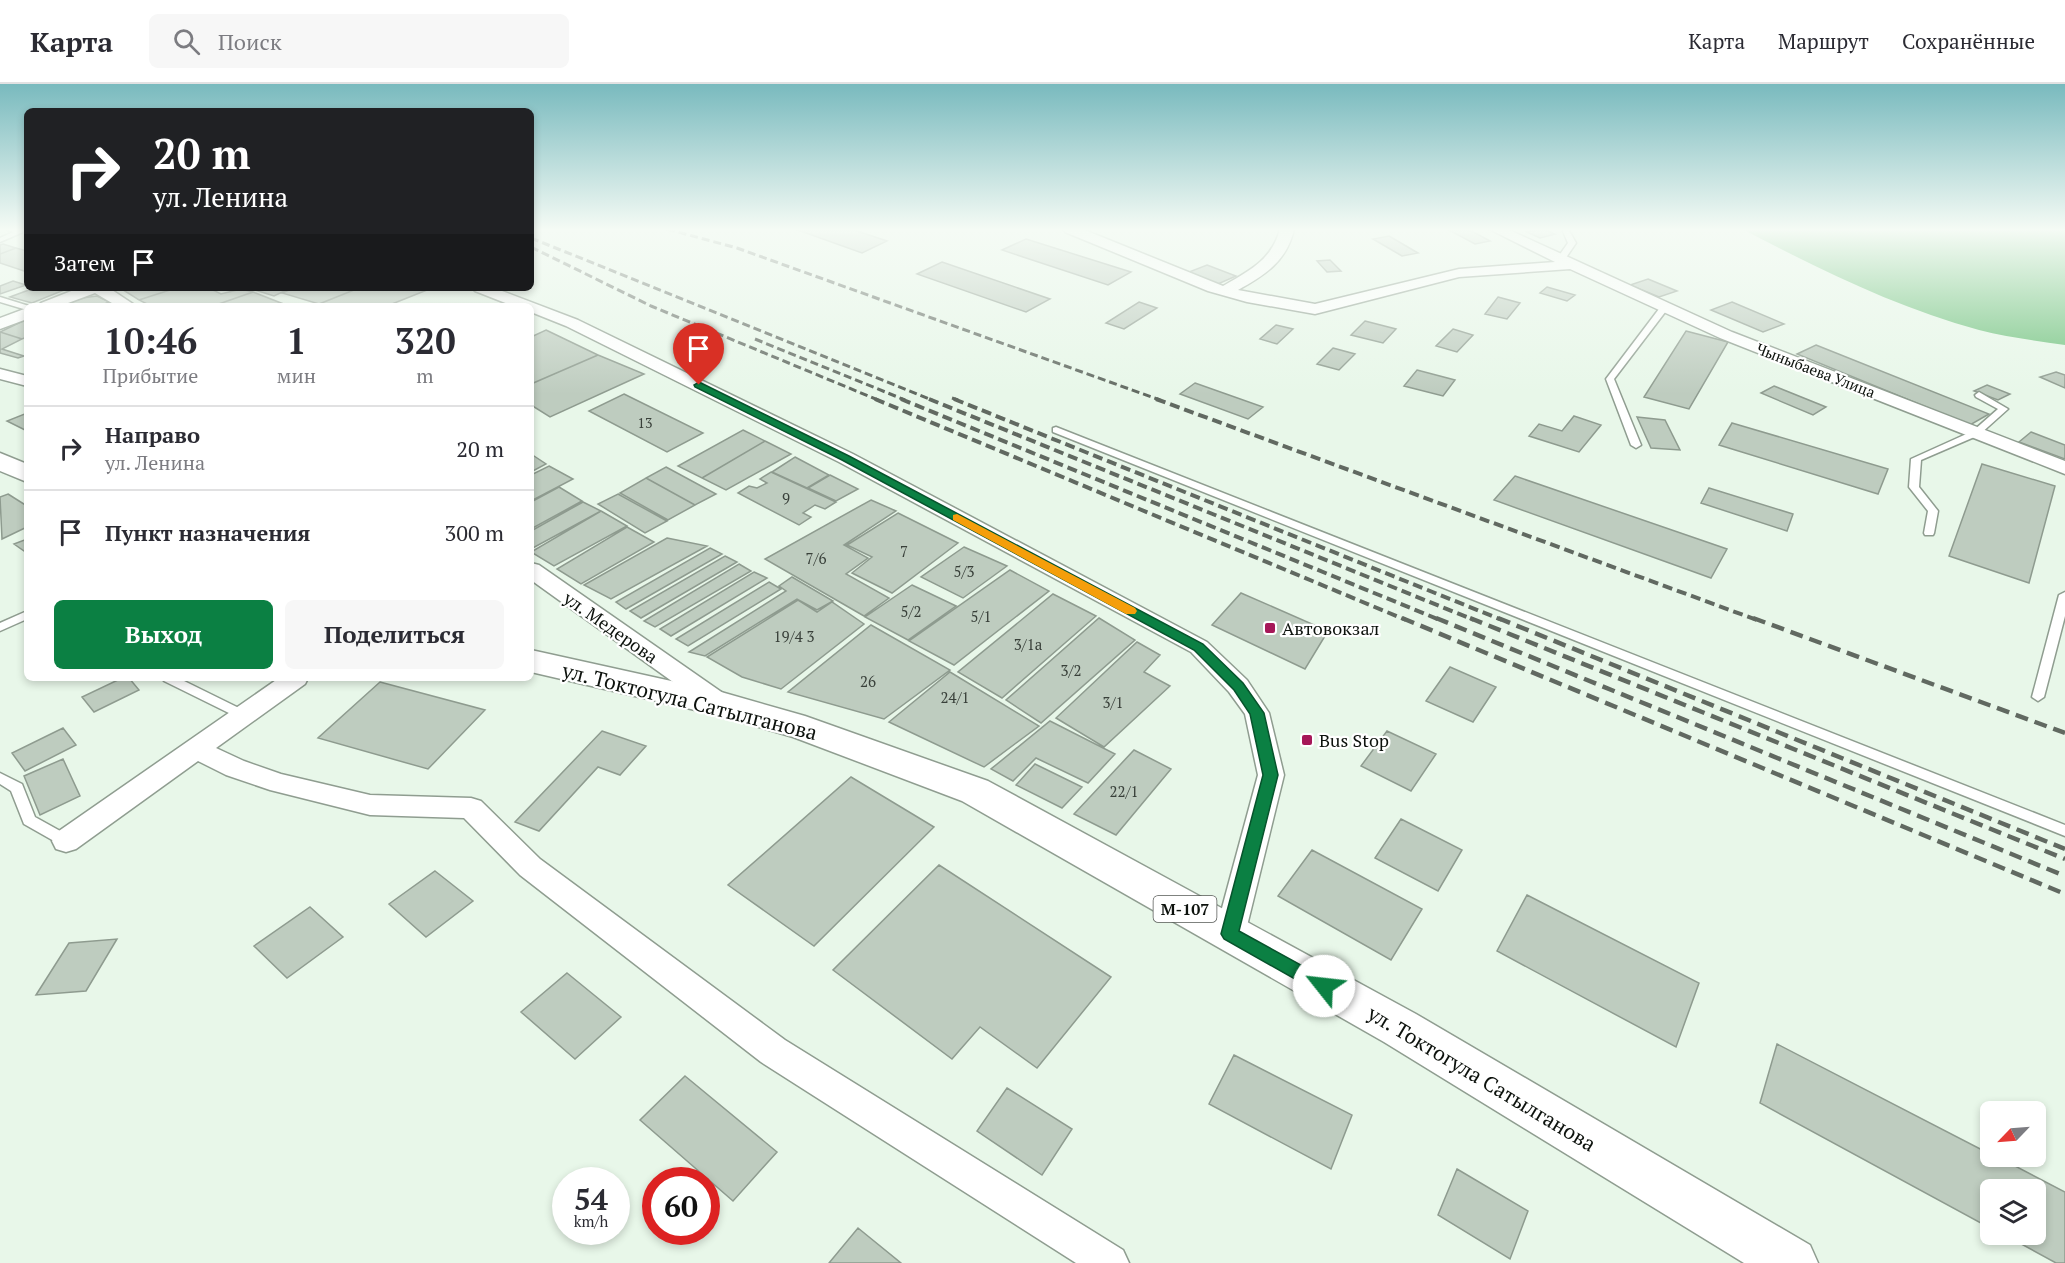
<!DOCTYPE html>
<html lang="ru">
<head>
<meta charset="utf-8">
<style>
  body { margin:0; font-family:"PT Serif",serif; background:#f7f7f7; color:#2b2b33; height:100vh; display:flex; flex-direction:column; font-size:22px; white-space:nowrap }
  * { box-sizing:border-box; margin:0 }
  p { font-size:20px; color:#7c7c81 }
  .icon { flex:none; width:33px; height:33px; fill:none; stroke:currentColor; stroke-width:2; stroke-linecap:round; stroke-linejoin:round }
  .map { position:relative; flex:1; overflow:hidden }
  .side { position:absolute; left:24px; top:219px; width:510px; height:378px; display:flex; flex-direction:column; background:#fff; border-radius:9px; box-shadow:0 3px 9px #0003 }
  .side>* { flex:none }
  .guide { position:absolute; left:24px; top:24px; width:510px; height:183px; border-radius:9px; box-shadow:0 3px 9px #0003; background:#202124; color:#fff; overflow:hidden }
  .needle { width:39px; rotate:245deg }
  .controls { position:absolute; left:1980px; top:1017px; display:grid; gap:12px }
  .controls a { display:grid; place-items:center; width:66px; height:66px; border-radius:9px; background:#fff; box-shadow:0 3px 9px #0003; font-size:30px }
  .speed { position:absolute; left:552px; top:1083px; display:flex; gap:12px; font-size:30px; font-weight:700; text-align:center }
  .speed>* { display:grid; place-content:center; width:78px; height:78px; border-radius:50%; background:#fff; box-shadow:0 3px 9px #0003; line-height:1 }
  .speed small { font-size:15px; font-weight:400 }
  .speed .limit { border:9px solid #d22; background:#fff; color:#111 }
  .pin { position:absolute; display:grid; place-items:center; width:51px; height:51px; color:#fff; margin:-62px -26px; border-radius:50% 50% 50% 0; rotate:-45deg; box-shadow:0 0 6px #0007 }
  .pin .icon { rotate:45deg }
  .me { position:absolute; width:66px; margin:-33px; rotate:299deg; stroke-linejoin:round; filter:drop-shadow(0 0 4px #0008) }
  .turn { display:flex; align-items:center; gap:21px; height:126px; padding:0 30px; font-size:27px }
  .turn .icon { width:78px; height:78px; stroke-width:2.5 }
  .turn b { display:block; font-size:42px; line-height:51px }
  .then { display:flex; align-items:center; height:57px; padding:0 30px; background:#0003; gap:12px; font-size:22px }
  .eta { display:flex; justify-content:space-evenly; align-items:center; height:102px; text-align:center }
  .eta b { font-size:36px; font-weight:700; line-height:42px }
  .button { display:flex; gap:12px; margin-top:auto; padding:12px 30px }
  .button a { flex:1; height:69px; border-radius:9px; background:#0b8043; color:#fff; font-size:24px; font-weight:700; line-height:69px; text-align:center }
  .button a+a { background:#f7f7f7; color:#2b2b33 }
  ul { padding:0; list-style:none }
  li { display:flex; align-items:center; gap:18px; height:84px; padding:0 30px; border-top:2px solid #e1e1e2 }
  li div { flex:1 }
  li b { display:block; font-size:22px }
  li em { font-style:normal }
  header { display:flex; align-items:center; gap:36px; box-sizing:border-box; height:84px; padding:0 30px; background:#fff; border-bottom:2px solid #e1e1e2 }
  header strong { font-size:28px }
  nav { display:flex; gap:33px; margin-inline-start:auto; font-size:21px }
  .search { width:420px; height:54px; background:#f7f7f7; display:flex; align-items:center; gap:15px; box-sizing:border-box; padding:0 21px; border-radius:9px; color:#7c7c81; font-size:22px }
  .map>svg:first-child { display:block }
  .water { fill:#72c27f }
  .building { fill:#beccbf; stroke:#8e9b8f; stroke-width:1.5 }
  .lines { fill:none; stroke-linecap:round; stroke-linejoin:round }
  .lane-casing { stroke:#8f9d90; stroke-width:3 }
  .street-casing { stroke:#8f9d90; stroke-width:3 }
  .primary-casing { stroke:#8f9d90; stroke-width:3 }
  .lane { fill:#fff; fill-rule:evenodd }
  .street { fill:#fff; fill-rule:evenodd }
  .primary { fill:#fff; fill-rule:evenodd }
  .rail-far2 { stroke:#616961; stroke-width:3; stroke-dasharray:8 4; stroke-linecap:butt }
  .rail-far1 { stroke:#616961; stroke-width:4; stroke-dasharray:10 5; stroke-linecap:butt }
  .rail { stroke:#616961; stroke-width:4.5; stroke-dasharray:13 7; stroke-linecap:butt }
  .route { fill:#0b8043; stroke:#07532c; stroke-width:1.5 }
  .slow { fill:#f59e0b }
  .poi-dot { fill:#a61758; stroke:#fff; stroke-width:2 }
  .labels { text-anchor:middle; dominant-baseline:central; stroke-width:4.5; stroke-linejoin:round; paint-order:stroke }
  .far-number-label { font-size:14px; fill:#39403a }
  .far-street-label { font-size:15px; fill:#0d120d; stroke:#fff }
  .number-label { font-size:15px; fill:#39403a }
  .shield { fill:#fff; stroke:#565956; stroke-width:1.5 }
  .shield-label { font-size:16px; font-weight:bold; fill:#0d120d }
  .street-label { font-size:18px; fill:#0d120d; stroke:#fff }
  .poi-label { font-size:18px; fill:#0d120d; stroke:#fff; text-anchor:start }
  .near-street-label { font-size:21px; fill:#0d120d; stroke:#fff }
</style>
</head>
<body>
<header>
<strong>Карта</strong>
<div class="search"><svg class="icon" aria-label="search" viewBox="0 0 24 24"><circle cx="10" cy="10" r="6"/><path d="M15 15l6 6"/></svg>Поиск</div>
<nav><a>Карта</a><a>Маршрут</a><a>Сохранённые</a></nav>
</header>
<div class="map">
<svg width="2065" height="1179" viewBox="0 0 2065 1179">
  <rect width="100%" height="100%" fill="#e8f7e9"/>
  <path class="water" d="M1742,145H2065V261C2037,257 2007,253 1979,246C1897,224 1817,184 1742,145Z"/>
  <path class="building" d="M795,145H851L887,157L862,169Z
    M1447,145H1468L1490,157L1475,160Z
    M1543,145L1555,150L1540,154L1527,148Z
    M1389,152L1418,169L1402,172L1373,155Z
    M1026,155L1131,188L1108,201L1002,166Z
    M3,160L16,164L0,170V161Z
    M16,164L27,167V188L0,179V170Z
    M1330,176L1341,187L1327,188L1317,177Z
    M942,178L1050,215L1026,228L917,190Z
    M1207,181L1236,192L1218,200L1189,188Z
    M1648,195L1677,207L1659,213L1630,201Z
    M13,197L26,201L0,210V202Z
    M1547,203L1575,211L1567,217L1540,209Z
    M34,204H69L32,219L10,213Z
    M120,204H176L139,216Z
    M176,204H209L221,210L241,205L253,208L213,222H151L139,216Z
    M249,204H291L274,212Z
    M294,204H359L319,220L282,209Z
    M359,204H432L387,222L319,220Z
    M253,208L281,219L271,222H213Z
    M97,212L109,218L100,222H61L82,214Z
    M1498,213L1520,219L1507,235L1485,230Z
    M1139,218L1157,224L1124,245L1106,239Z
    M1732,218L1784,240L1763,248L1711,226Z
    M27,235V253L22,255L0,248Z
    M1365,237L1396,245L1383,259L1351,251Z
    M1276,241L1293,245L1277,260L1260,255Z
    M1453,245L1473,251L1457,268L1436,262Z
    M546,246L598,271L531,300V253Z
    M1686,247L1728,258L1689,325L1644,313Z
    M0,248L22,255L2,265L24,272L18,274L0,269Z
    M1816,261L1989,330L1970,341L1797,270Z
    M1333,264L1355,270L1339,286L1317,280Z
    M598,271L644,290L550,333L531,321V300Z
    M1417,286L1455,296L1443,312L1404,302Z
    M2056,288L2065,291V304L2040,293Z
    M1195,299L1263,323L1248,335L1180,310Z
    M1987,301L2010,310L1998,316L1974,307Z
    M1774,302L1826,323L1813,331L1761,309Z
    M624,310L703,349L667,368L589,327Z
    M27,329V347L7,337Z
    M1574,332L1601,341L1579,368L1529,352L1539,340L1562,347Z
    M1637,333L1665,336L1680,366L1651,364Z
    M1732,339L1888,385L1878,410L1719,361Z
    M743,346L765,357L702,394L678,382Z
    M2031,348L2065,361V375L2019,358Z
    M765,357L791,370L726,406L702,394Z
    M531,370L546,380L531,388Z
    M795,373L829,391L807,404L772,388Z
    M1982,380L2055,402L2029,499L1949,472Z
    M549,382L573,395L531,417V391Z
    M666,383L716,410L695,421L646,394Z
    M771,388L836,418L825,425L815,421L803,429L811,433L799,441L738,409L749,402L757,404L767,399L760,395Z
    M830,391L858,405L836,417L808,404Z
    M1515,392L1727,465L1711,494L1494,416Z
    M646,394L695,421L668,436L620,409Z
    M559,403L582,417L531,445V418Z
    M1709,404L1793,430L1787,447L1701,419Z
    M8,410L27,422V443L2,455L0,413Z
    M618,410L667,437L645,449L598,420Z
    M871,416L896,427L844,461L868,474L846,490L889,514L864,532L765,475Z
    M583,418L601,427L531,465V447Z
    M601,427L627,442L554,482L531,468Z
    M898,429L958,459L892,509L852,489L872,473L847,461Z
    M627,443L654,458L581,500L557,485Z
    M667,454L707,462L611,515L584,501Z
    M27,455V469L14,460Z
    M964,463L1007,482L963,514L921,493Z
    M710,464L722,470L626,525L616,518Z
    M725,472L737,478L641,534L630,527Z
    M739,480L751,487L655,543L644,537Z
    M1010,486L1049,507L954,581L909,557Z
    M754,488L767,494L671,552L660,545Z
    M792,493L833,517L817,526L797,515L705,572L689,568L786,507L779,502Z
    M769,498L781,505L688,562L676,555Z
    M912,501L956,522L908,556L865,533Z
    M1241,509L1328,547L1305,585L1212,541Z
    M1053,510L1096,532L1002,614L958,588Z
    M798,516L817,528L832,518L864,540L781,605L742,593L707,573Z
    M1099,534L1135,556L1041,639L1006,616Z
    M871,541L950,586L884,635L788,608Z
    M1137,558L1160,571L1144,588L1170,602L1104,663L1056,634Z
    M1450,583L1496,603L1473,638L1426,617Z
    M950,588L1039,642L984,683L889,638Z
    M122,594H129L139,606L94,628L82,613Z
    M380,598L485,626L428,685L318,654Z
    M1050,637L1115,670L1088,699L1036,674L1013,697L991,685Z
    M63,644L76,661L25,687L12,669Z
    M602,647L646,662L620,691L598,683L539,747L515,738Z
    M1387,647L1436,670L1411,707L1361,682Z
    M1134,666L1171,685L1116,751L1074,730Z
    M63,675L80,712L40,731L24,692Z
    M1035,680L1082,703L1062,724L1016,701Z
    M851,693L934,743L814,862L728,801Z
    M1401,735L1462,766L1438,807L1375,774Z
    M1312,766L1422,825L1391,876L1278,812Z
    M939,781L1111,893L1037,984L980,943L952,975L833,886Z
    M435,787L473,817L426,853L389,820Z
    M1527,811L1699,899L1676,963L1497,867Z
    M310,823L343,853L287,894L254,862Z
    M117,855L86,907L36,911L69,859Z
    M567,889L621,933L575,975L521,928Z
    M1777,960L1990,1070V1072H1996L2065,1108V1179H2056L2003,1150H2036V1106H1990V1144L1760,1019Z
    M1234,971L1352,1031L1331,1085L1209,1020Z
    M685,992L777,1068L733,1117L640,1036Z
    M1007,1004L1072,1045L1042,1091L977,1047Z
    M1457,1085L1528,1127L1510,1175L1438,1131Z
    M858,1144L901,1179H829Z"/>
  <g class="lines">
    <defs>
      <path id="lane" d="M6,145H17L23,148L0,158V154L13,148Z
        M1562,145H1568L1576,159L1563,178H1560L1556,176L1568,159Z
        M0,213L29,222H27V226L0,218Z
        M1662,221L1669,223L1614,295L1641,361L1636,364L1631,361L1606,295Z
        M1979,308L2008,325L1979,351L1921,376L1919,403L1938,427L1934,449L1933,451H1925L1924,449L1928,427L1909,403L1911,375L1973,347L1998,325L1976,313L1975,311Z
        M1056,343L2065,741V752L1053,348V344Z
        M2065,508V532L2044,613L2038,617L2032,613L2059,511Z
        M27,527V535L0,547V539Z
        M162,594H178L247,628L249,631L247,634H239L164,597Z
        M0,689L22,700L35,733L71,753L73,757L71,761L66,763L61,761L24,740L11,707L0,700Z"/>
      <path id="street" d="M1063,145H1082L1223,202C1249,187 1272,176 1280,145H1294C1287,177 1265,191 1238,206L1315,220L1459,185L1555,178L1489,145H1507L1732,248L2065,377V390L1720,254L1570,185L1459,193L1315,230L1247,218L1208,207L1065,148Z
        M79,204H109L136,222H117L95,209L60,222H38L41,219Z
        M472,204H494L578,236L853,370L1207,558L1247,596L1269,629L1284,691L1245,850L1241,859L1230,863L1219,859L1215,850L1258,691L1245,630L1229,608L1191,568L839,378L566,242L531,228V222H513L475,207Z
        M27,224V235L0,245V234Z
        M0,285L27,292V302L0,295Z
        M531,479L539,481L730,614L733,620L730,626L721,629L712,626L531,496Z
        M279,594H308L305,600L216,664L244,677L281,690L370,711L471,714L481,717L540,775L785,956L1123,1166L1129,1179H1076L761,978L520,791L464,734L370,731L270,706L226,691L198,677L76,765L66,768L56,765L52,757L56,749Z"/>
      <path id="primary" d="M0,369L27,380V398L0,387Z
        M531,566L721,608L805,632L988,697L1416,930L1810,1161L1818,1179H1744L1384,958L962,717L793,653L721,632L531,588Z"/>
    </defs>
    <use href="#lane" class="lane-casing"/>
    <use href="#street" class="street-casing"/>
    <use href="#primary" class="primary-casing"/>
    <use href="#lane" class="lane"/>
    <use href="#street" class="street"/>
    <use href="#primary" class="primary"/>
    <path class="rail-far2" d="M667,145L737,164L1160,316
      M531,154L932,316
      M531,163L651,222L878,316
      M755,255L905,316
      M952,314L958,316"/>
    <path class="rail-far1" d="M875,315L1406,536
      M901,315L1440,536
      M929,315L1474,536
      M954,315L1502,536
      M1156,315L1757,536"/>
    <path class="rail" d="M1402,534L2065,810
      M1436,534L2065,792
      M1470,534L2065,775
      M1498,534L2065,765
      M1753,534L2065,649"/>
  </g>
  <linearGradient id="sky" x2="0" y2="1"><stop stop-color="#79babe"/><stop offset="0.47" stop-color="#f5fbf5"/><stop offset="1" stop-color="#f5fbf5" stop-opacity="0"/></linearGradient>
  <rect width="2065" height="310" fill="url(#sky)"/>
  <path class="route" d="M699,298L849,372L1203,560L1243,599L1264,629L1278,691L1239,847L1330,897L1333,902L1330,908L1324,910L1318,908L1224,855L1221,850L1263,691L1250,630L1234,606L1194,566L842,376L695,303L694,301Z"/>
  <path class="slow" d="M957,430L1135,524L1137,527L1135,530H1126L953,436V431Z"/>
  <g class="poi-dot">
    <rect x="1264" y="538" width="12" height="12" rx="3"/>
    <rect x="1301" y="650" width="12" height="12" rx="3"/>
  </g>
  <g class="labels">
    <g class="far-number-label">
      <text x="645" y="338">13</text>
    </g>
    <g class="far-street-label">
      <text transform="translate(1816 286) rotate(21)">Чыныбаева Улица</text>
    </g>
    <g class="number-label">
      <text x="786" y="414">9</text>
      <text x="904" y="467">7</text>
      <text x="816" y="474">7/6</text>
      <text x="964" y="487">5/3</text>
      <text x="911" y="527">5/2</text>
      <text x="981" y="532">5/1</text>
      <text x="794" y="552">19/4 3</text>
      <text x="1028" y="560">3/1а</text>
      <text x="1071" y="586">3/2</text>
      <text x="868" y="597">26</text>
      <text x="955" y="613">24/1</text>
      <text x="1113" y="618">3/1</text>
      <text x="1124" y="707">22/1</text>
    </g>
    <rect class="shield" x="1153.5" y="812" width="63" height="26" rx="4.5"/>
    <g class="shield-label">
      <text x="1185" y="825">М-107</text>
    </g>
    <g class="street-label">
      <text transform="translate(611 543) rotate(35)">ул. Медерова</text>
    </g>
    <g class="poi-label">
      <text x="1282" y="544">Автовокзал</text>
      <text x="1319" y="656">Bus Stop</text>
    </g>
    <g class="near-street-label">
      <text transform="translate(690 617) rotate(14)">ул. Токтогула Сатылганова</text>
      <text transform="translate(1482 994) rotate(31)">ул. Токтогула Сатылганова</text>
    </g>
  </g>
</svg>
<div class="controls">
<a><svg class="needle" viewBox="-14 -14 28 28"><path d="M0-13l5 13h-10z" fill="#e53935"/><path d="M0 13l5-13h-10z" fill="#7c7c81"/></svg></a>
<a><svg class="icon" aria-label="layers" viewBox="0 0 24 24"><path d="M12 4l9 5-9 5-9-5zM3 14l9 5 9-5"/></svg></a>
</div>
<div class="speed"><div>54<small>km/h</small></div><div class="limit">60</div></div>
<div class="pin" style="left:699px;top:301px;background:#d93025"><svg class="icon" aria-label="arrive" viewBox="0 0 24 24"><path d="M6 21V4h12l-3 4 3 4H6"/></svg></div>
<svg class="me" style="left:1324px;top:902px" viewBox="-20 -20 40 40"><circle r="19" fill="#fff"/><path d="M0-13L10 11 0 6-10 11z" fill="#0b8043"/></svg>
<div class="guide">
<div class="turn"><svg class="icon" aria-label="right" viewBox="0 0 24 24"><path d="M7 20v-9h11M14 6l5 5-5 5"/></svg><div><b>20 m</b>ул. Ленина</div></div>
<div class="then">Затем<svg class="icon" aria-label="arrive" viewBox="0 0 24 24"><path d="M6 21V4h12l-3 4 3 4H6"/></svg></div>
</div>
<section class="side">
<div class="eta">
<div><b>10:46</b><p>Прибытие</p></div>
<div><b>1</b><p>мин</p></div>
<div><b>320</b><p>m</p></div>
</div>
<ul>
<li><svg class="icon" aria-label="right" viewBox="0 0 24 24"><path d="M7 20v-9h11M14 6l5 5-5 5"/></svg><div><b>Направо</b><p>ул. Ленина</p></div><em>20 m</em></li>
<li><svg class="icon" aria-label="arrive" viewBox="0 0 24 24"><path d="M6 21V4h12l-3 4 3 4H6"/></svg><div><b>Пункт назначения</b></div><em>300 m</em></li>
</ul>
<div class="button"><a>Выход</a><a>Поделиться</a></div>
</section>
</div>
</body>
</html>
